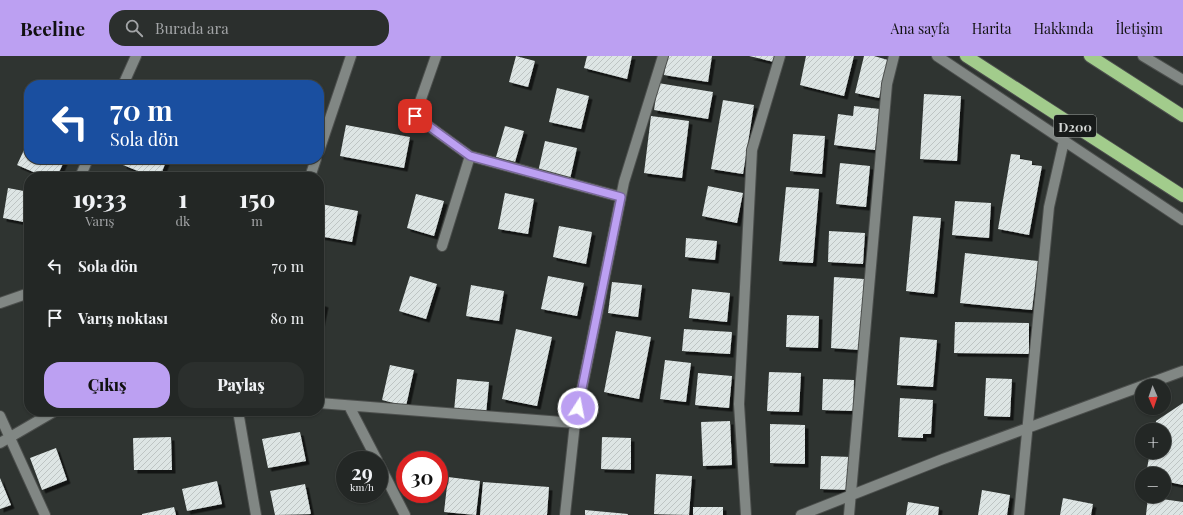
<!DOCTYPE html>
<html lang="tr">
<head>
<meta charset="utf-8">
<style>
  body { margin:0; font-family:"Playfair Display",serif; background:#2b2f2d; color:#f1f3f6; height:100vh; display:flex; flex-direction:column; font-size:15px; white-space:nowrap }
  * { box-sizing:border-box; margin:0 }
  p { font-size:13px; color:#a3a5a7 }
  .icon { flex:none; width:22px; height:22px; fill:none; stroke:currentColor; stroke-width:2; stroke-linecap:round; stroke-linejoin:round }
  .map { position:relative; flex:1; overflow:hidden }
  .drawer { position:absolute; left:24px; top:116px; width:300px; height:244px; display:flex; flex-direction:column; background:#232725; border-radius:16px; box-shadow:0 1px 3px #0004,0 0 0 1px #404442 }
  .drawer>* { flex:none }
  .banner { position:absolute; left:24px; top:24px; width:300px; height:84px; border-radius:16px; box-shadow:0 1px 3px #0004,0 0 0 1px #404442; background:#1a4fa0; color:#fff; overflow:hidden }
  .needle { width:26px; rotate:178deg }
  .tools { position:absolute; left:1135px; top:323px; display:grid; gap:8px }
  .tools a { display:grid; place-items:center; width:36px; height:36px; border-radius:50%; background:#232725; box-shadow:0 1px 3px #0004,0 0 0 1px #404442; font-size:20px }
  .speed { position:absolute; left:336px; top:395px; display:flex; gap:8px; font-size:20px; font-weight:700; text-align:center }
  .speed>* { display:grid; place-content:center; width:52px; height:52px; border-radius:50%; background:#232725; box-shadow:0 1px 3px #0004,0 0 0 1px #404442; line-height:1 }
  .speed small { font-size:10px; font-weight:400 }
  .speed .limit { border:6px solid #d22; background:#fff; color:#111 }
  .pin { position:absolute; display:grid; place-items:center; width:34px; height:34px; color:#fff; margin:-17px; border-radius:8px; box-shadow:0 2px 6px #0006 }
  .me { position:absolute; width:44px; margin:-22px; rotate:11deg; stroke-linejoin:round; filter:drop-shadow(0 0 3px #0008) }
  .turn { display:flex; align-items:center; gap:14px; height:84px; padding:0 20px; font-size:18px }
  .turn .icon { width:52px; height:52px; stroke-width:2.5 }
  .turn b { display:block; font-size:28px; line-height:34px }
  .eta { display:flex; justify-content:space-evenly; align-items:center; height:68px; text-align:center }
  .eta b { font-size:24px; font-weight:800; line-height:28px }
  .cta { display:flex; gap:8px; margin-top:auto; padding:8px 20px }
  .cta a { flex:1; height:46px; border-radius:16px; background:#bca0f2; color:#111; font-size:16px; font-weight:800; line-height:46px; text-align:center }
  .cta a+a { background:#2b2f2d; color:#f1f3f6 }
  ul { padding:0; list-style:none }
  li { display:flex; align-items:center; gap:12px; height:52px; padding:0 20px }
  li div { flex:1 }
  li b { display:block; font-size:15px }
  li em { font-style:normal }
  header { display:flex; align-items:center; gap:24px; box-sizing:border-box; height:56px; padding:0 20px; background:#bca0f2; color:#111 }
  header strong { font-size:19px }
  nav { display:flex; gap:22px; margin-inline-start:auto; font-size:14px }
  .search { width:280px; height:36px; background:#2b2f2d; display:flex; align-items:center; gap:10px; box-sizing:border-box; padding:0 14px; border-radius:16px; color:#a3a5a7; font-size:15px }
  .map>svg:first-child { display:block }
  .building { fill:url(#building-hatch); filter:url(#shadow) }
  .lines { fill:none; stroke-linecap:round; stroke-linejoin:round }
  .minor-casing { stroke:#4c4f4d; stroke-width:12 }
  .highway-casing { stroke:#4c4f4d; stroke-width:14 }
  .minor { stroke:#818784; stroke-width:10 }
  .highway { stroke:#a2cc8c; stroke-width:12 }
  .route-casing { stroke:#7a689d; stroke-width:10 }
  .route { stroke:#bca0f2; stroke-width:7 }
  .labels { text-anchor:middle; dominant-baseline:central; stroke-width:4; stroke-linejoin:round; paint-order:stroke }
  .shield { fill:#181b1a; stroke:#9b9e9c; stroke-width:1 }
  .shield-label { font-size:13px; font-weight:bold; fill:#d3d6d4 }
</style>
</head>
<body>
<header>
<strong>Beeline</strong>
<div class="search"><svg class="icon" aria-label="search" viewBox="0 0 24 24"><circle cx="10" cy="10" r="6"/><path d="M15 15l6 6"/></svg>Burada ara</div>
<nav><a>Ana sayfa</a><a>Harita</a><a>Hakkında</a><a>İletişim</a></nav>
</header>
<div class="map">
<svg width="1183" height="459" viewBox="0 0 1183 459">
  <defs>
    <pattern id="building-hatch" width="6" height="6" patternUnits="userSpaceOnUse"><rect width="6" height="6" fill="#dde5e4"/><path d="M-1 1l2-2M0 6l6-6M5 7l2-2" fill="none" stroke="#bdc4c3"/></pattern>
    <filter id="shadow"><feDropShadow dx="3.5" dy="3.5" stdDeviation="0" flood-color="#0009"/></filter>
  </defs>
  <rect width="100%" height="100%" fill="#2f3431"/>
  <path class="building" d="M516,0L535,5L528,31L509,26Z
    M587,0H632L627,23L584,12Z
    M667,0H712L708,26L664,19Z
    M749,0H775L774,6Z
    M806,0H854L844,40L800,29Z
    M864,0H874L888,4L879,42L855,37Z
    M658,27L713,36L708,63L654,54Z
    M557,32L589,40L581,73L549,66Z
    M924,38L961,40L957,105L920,103Z
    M723,44L754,49L743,118L711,113Z
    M854,50L880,53L875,94L834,89L838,58L853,60Z
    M651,60L689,65L682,122L644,117Z
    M346,69L410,81L404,112L340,100Z
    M505,70L524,75L515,106L496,101Z
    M793,78L825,80L822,118L790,115Z
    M29,83V103H65L57,121H45L17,109Z
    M545,85L577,92L570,123L538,116Z
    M1011,98L1020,99V103L1032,105V109L1042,110L1029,179L998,173Z
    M125,103H167L160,121H153L123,109Z
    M840,107L870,110L866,151L836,148Z
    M708,130L743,137L737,167L702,160Z
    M786,131L819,133L813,207L779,205Z
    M8,132L29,136V167L3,162Z
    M505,137L534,143L528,178L498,173Z
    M416,138L444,145L434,180L407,172Z
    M955,145L991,147L989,182L952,179Z
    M321,148L358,155L352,186L319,180V157Z
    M913,160L941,162L934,238L906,235Z
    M559,170L592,176L586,208L553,201Z
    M829,175L865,177L863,208L828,206Z
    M686,182L717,185L715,204L685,201Z
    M965,197L1038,205L1032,254L960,247Z
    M410,220L437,228L426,263L399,255Z
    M548,220L584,227L577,260L541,253Z
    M834,221L864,223L860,294L831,292Z
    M612,226L642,229L638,261L608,257Z
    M471,229L504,235L499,265L466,260Z
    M692,233L730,237L727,266L689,262Z
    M319,246L325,248L320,272H319Z
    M787,259L819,260L818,292L786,291Z
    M955,266L1029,267V298L954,297Z
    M516,273L552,281L537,350L502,343Z
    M684,273L732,276L730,298L682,295Z
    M616,275L651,281L639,343L604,336Z
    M900,281L937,284L933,331L897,329Z
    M665,304L691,307L686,346L660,343Z
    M390,309L414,314L406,350L382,344Z
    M769,316L801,317L799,356L767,355Z
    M698,317L732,320L729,352L695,349Z
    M986,322L1012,323L1010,361L984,360Z
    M457,323L489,326L486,358L454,355Z
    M823,323L854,324L853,355L822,354Z
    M900,342L933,344L931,378H923V382L898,381Z
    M1183,347V429L1164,425V418H1146L1150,396H1164V374H1155L1156,365Z
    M730,365L732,409L703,410L701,366Z
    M770,368L805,369V408L770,407Z
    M300,376L306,405L268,412L262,383Z
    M171,381L172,414H134L133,382Z
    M602,381L631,382V414L601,413Z
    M56,392L67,424L42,434L30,402Z
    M821,400L852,401L851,434L820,433Z
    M656,418L692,420L689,459L654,458Z
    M448,421L480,425L476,459L444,456Z
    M0,422L11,449L0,453Z
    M217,425L222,448L187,455L182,433Z
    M483,426L549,431L547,459H480Z
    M305,428L311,458L275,459L270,435Z
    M982,434L1010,439L1007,459H978Z
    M1148,441L1183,446V459H1146Z
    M1063,442L1093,448L1091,459H1060Z
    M908,446L939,451L938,459H906Z
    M174,451L176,459H142V458Z
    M693,451H723V459H693Z
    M585,454L628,458V459H585Z"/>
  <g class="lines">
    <defs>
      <path id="minor" d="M436,0L415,60L470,100L621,141
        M937,0L1183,164
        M1143,0L1183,24
        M123,29L136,0
        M319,95L351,0
        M80,121L88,103
        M310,121L316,103
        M442,190L470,100
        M0,247L29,237
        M1142,330L1183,315
        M319,347L575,367
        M349,350L377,404
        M238,355L256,459
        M0,360L45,459
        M0,387L55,355
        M379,408L405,459
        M565,459L575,367L624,126L663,0
        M746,459L739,348L752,94L780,0
        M801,459L943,403L1142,330
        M849,459L887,28L894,0
        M1019,459L1049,151L1064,85"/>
      <path id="highway" d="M966,0L1183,140
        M1090,0L1183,60"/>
    </defs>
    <use href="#minor" class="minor-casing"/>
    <use href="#highway" class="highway-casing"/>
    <use href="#minor" class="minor"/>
    <use href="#highway" class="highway"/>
  </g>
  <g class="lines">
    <defs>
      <path id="route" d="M415,60L470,100L621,141L578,352"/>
    </defs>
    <use href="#route" class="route-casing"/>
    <use href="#route" class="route"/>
  </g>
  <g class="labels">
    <rect class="shield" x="1054" y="59" width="42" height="22" rx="3"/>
    <g class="shield-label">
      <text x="1075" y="70">D200</text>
    </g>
  </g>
</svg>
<div class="tools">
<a><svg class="needle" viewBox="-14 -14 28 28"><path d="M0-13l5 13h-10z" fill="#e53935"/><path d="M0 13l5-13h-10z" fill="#a3a5a7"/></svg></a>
<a>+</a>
<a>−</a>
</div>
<div class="speed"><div>29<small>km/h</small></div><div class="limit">30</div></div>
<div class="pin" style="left:415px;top:60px;background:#d93025"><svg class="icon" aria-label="arrive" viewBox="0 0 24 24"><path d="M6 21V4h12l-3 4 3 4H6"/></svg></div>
<svg class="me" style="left:578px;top:352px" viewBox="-20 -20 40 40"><circle r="17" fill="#bca0f2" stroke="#fff" stroke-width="3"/><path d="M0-11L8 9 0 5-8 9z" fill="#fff"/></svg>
<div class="banner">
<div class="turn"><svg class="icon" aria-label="left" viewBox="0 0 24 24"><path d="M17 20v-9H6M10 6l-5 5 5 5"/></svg><div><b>70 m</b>Sola dön</div></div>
</div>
<section class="drawer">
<div class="eta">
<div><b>19:33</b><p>Varış</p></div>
<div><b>1</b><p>dk</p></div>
<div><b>150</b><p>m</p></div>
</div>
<ul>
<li><svg class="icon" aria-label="left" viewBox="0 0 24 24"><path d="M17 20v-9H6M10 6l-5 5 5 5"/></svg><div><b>Sola dön</b></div><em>70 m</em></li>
<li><svg class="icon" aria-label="arrive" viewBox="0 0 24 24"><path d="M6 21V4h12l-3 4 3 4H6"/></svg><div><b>Varış noktası</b></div><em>80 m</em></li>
</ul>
<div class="cta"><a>Çıkış</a><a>Paylaş</a></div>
</section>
</div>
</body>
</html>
